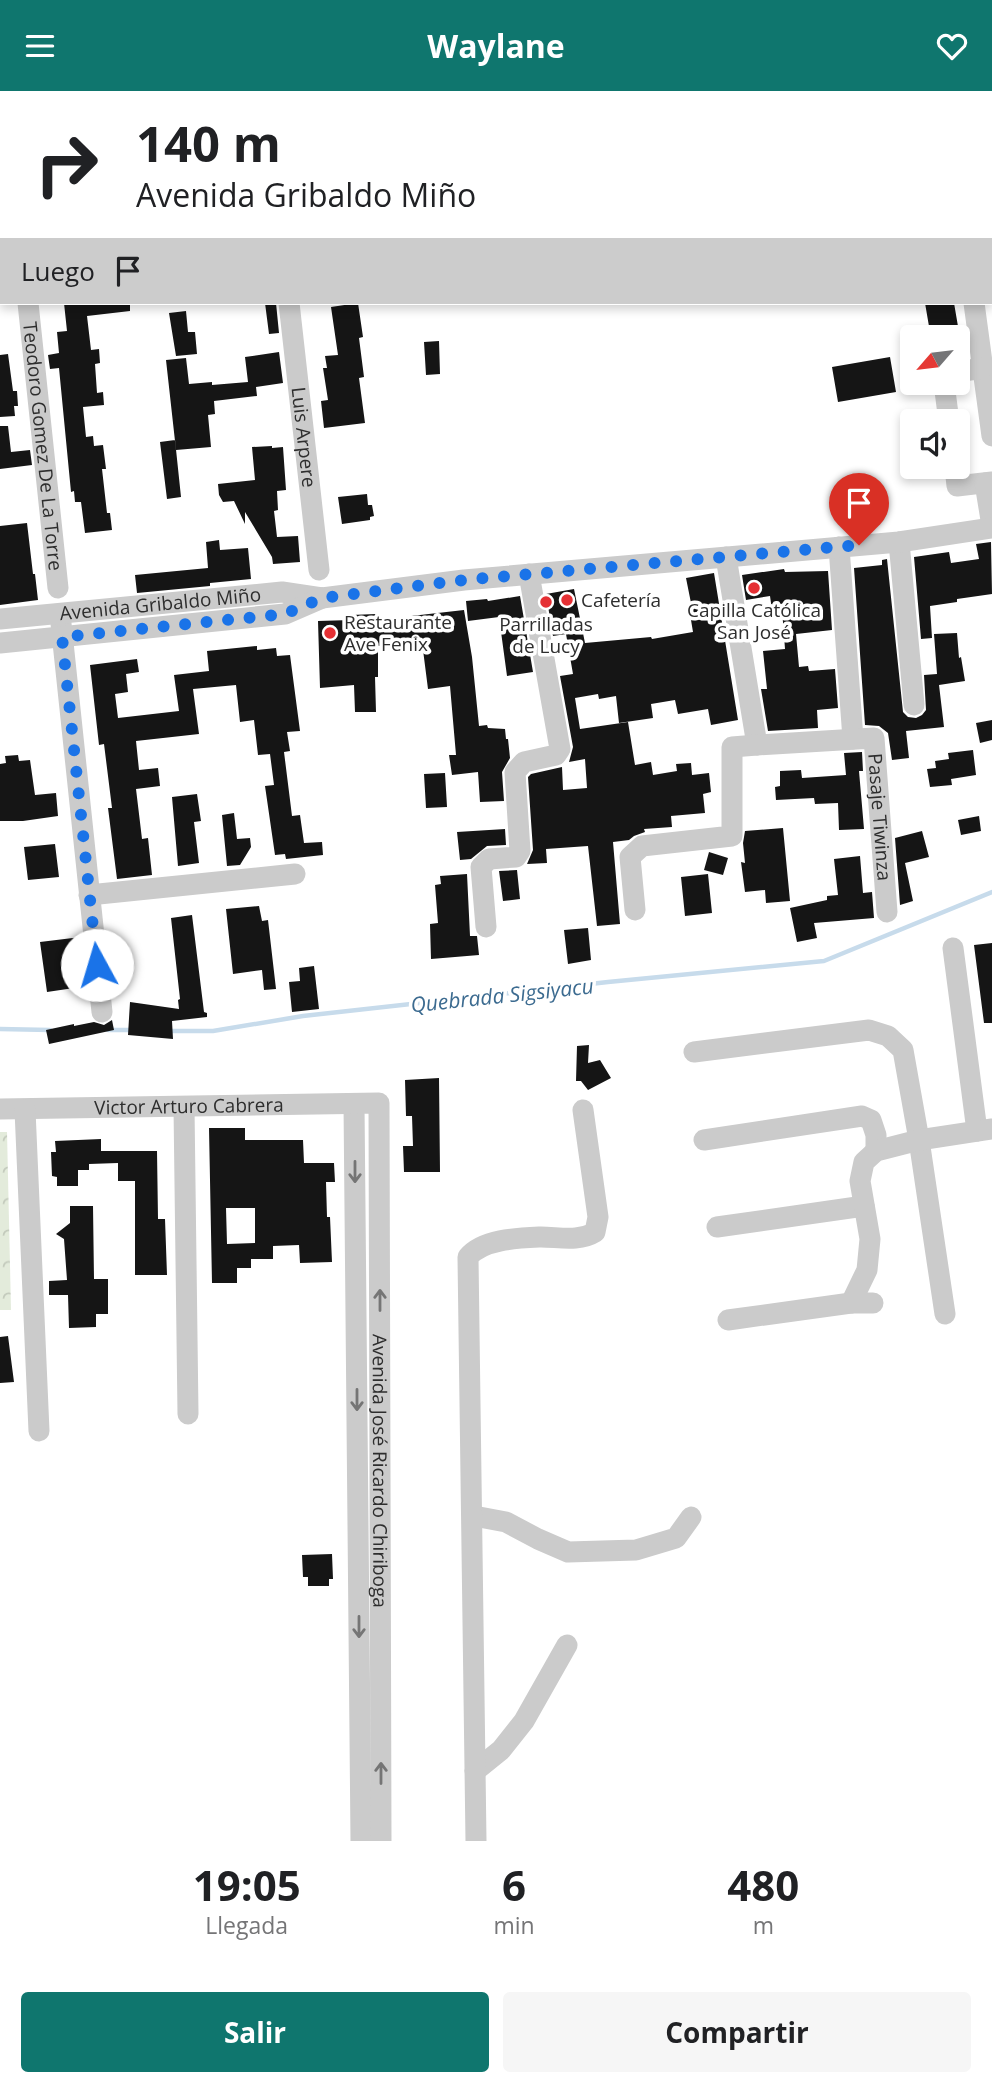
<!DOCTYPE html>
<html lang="es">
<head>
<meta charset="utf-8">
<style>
  body { margin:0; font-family:"Open Sans",sans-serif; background:#f6f6f6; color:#202124; height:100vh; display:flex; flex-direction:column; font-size:26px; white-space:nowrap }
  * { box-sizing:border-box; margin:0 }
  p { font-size:23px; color:#757577 }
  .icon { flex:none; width:38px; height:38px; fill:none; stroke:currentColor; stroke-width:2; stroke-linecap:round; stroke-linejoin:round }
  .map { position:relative; height:1750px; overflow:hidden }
  .sheet { display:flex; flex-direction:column; background:#fff; flex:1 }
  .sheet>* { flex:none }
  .guide { position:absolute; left:0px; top:0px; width:992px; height:214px; box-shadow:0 4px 10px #0003; background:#fff; color:#202124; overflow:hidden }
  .needle { width:46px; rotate:242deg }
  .tools { position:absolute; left:900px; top:234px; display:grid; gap:14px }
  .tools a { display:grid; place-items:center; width:70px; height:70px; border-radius:7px; background:#fff; box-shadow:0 4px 10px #0003; font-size:35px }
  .pin { position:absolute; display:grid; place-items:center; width:60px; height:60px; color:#fff; margin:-72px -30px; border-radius:50% 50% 50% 0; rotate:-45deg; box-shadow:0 0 7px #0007 }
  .pin .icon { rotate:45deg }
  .me { position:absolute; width:77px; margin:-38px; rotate:354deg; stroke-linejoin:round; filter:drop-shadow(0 0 5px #0008) }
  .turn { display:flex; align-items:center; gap:24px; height:147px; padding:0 21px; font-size:32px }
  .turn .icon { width:91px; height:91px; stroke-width:2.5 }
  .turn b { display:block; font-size:49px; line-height:60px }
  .then { display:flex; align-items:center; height:66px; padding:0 21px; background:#0003; gap:14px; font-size:26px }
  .eta { display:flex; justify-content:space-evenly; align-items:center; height:119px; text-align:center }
  .eta b { font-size:42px; font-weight:700; line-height:49px }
  .button { display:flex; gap:14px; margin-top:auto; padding:14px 21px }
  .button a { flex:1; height:80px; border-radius:7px; background:#0f766e; color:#fff; font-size:28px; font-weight:700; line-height:80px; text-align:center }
  .button a+a { background:#f6f6f6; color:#202124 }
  header { display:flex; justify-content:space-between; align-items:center; height:91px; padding:0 21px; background:#0f766e; color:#fff; font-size:32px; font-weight:700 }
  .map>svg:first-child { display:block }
  .forest { fill:url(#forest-crowns) }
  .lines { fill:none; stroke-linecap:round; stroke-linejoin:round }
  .stream { stroke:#c7dbeb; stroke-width:4.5 }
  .building { fill:#151515; fill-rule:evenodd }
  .minor { stroke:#cbcbcb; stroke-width:21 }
  .oneway { stroke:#757575 }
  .route { stroke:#1a73e8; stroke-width:12; stroke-dasharray:0 21.6 }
  .poi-dot { fill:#e53034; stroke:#fff; stroke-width:2.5 }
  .labels { text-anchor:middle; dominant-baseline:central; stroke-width:7; stroke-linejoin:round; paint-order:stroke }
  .street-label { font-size:19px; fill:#2e2e2e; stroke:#fff }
  .poi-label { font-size:19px; fill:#2e2e2e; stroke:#fff; text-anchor:start }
  .water-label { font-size:21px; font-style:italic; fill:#3c6b90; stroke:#fff }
</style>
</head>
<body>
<header><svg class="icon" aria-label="menu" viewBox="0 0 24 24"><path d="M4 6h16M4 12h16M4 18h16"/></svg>Waylane<svg class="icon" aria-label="heart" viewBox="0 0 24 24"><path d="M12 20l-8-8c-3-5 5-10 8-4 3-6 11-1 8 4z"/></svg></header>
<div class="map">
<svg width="992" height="1750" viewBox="0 0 992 1750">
  <defs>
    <pattern id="forest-crowns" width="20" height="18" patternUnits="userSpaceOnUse" patternTransform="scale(1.75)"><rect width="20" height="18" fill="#e3ebdb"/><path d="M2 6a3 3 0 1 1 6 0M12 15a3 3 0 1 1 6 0" fill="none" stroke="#c3cabc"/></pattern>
  </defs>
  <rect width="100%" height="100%" fill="#fff"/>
  <path class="forest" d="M0,1041H7L11,1219H0Z"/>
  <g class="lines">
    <path class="stream" d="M0,938L50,939
      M108,939H134
      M167,940H213L303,925L608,891L824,870L992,801"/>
  </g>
  <path class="building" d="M64,212H130V220L87,225L91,259L99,258L100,272L95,273L97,302L103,301L104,314L83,316L86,346L93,345L94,355L103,354L106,378H102L107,422H110L112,439L85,442L81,411H75L74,400L71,401L59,277L50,278L48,264L59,262L57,241L67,240Z
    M265,212H276L279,242L269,243Z
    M358,212L363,246L359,247L364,286L359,287L365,332L324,337L321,310L328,309L323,277H327L325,265L338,264L331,216Z
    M925,212H954L960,247H931Z
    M186,220L188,241H195L197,263L176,265L169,222Z
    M439,250L440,283L426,284L424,251Z
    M279,261L283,292L256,296L257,305L214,310L215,323L208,324L211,356L176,359L166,269L186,267L189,293L212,291V294L248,291L245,266Z
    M8,263L13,300H17L18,315H14L15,325L0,326V264Z
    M890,266L896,301L838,311L832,276Z
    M0,335H8L11,361L30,359L32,374L0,378Z
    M175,349L181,406L167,408L160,351Z
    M272,355V357L283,356L286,399L277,400L278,419L274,420L277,446L298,445L300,471L273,473L272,466L245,421V433L234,410L223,411L219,404L218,393L255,389L252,356Z
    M367,403L368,414H372L374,425L370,426V429L342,433L338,406Z
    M27,432L33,483H35L38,509L0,514V435Z
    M219,449L220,459L248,457L251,488L210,492V495L137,502L135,484L208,477L206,451Z
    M991,451L992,503L957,508V511L930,515L932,547L921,548L914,466L949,461L951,472L979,468L976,453Z
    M887,468L903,621L908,626L916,627L922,624L926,619L924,584L937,583L934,543L957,542L959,567L961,566L965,590L939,594L944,636L906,640L909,667L892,669L888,642L879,635L865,634L854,477L882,474V469Z
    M784,478L785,481L828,480L832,539L796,543L799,576L808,575L809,580L835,578L838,617L817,619L818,637L768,640L761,598H767L763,560L785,558L782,518L772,519L770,505L746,509L742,484Z
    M714,482L738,629L711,634L708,618L678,623L675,609L651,613L653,627L619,632L616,605L599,608L598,603L575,607L580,638L628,631L635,674L651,671L653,684L677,680L676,673L691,672L692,684L709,682L711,701L703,703L705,722L671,725L672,736L644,738L645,741L634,745L629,749L613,751L620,833L597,835L588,755L546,758L547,772L527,773L533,759L528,686L531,683L562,676L563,699L587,697L585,668L569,671L573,656L560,585L573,583L566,543L553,545L546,503L574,498L585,552L651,546L652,548L693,541L690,523L693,522L686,487Z
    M520,505L533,581L507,585L499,526L468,530L466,510L487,508L488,510Z
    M464,519L472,566L479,635L487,634L488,637L505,638L506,648H508L510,667L502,681L504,710L480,711L478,681L452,684L449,664H456L450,595L428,598L422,551L378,555V586H375L376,621H355L354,594L320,597L318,530L351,529V524L376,523V529Z
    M257,555V559L276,557L277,565L290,564L300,640L287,641L290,660L284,661L292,725L300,724L304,752L322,751L323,764L286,768L285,763L275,764L265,695L274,694L270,663L258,664L254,629L240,631L236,594L193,598L199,643L136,650L139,679L158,677L160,695L136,698L142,748L148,747L152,784L117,788L108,717H112L104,653L99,654L90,574L137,568L139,581L126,583L128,601L115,603L118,627L179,620L174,584L209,580L207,560Z
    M992,629V649L980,652L976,632Z
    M973,659L976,684L951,688L952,694L930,696L927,678L936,677L935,670L949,668L948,662Z
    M862,661L863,680H859L864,738L839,739L838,712L815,713L814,707L776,709L775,696L780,695V680L801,679L802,687L846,684L844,662Z
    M18,664L19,670L30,669L35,704L56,702L58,725L23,730H0V673L6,672L5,665Z
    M445,682L447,716L426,717L424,683Z
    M197,703L201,730L194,731L199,772L178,775L172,706Z
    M234,722L237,748L250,747L251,756L240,774L227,775L222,724Z
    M979,725L981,740L961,744L958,729Z
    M783,737L790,810L766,812L765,799L745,801L741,771L745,772L743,752L745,740Z
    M505,738L506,754L487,755L471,768L460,769L457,741Z
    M922,740L929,766L905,772L913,810L900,814L895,747Z
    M55,753L59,786L28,789L24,756Z
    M709,761L728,767L723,784L704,779Z
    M860,765L863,802L872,801L874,827L814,832L817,847L797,851L790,817L827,809V805L838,804L834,768Z
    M517,779L520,808L503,810L499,780Z
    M467,783L470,845H477L479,864L431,868L430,833L438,832L435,794L441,793L440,785Z
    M708,783L712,822L685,825L681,786Z
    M259,815L262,830L268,829L276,898L264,899L262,879L233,883L226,818Z
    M192,824L204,921L207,922V926L172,930L173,948L128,944L130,911L179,918L178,909L180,908L171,827Z
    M588,837L591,869L568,873L564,839Z
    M81,846L82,860L70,862L74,897L47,901L40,851Z
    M992,852V932H984L974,854Z
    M314,875L319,918L292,921L289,891L300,890L299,877Z
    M112,929L114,939L49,953L46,939L74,933V935L94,931L104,934Z
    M589,954L588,972L600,969L611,987L588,999L581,990H576L577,955Z
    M439,987L440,1081H404L403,1055H413L412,1025H406L405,989Z
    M209,1037H245V1049H303L304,1072H334L335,1091H326L327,1126H330L332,1171L300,1172L299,1154L273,1155V1168H251V1177H237V1192H212ZM226,1117H255V1152L227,1153Z
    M101,1048V1060H157L158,1128H165L167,1184H135V1090H118V1072L89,1073V1079H78V1095H57V1086L52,1085L51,1061H56L55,1050Z
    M70,1115H93L94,1188H108V1223H96V1236L69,1237L68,1204H49V1190L67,1189L64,1148L56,1143L70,1132Z
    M8,1245L14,1291L0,1292V1246Z
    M332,1463L333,1488H329V1495H308V1486H303L302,1464Z"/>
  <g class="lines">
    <g class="minor">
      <path d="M6,0V2"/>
      <path d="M266,0V2"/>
      <path id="s1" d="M28,212L58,497"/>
      <path id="s2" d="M289,212L319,479"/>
      <path d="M974,212L992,345"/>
      <path d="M957,281L983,277"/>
      <path d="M944,292L949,331"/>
      <path d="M955,376L957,395L992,391"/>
      <path d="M985,392L992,435"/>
      <path d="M899,451L914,614"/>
      <path d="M839,456L853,648"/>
      <path id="s3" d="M726,466L757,654L874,647L887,821"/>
      <path d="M60,523L102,921"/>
      <path id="s4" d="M0,528L282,501L322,507L464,489L899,451L992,437"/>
      <path d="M0,552L285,523L322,507"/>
      <path d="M89,804L295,783"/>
      <path d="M635,819L630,766L642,755L732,745V656L757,654"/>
      <path d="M486,836L481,776L489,768L516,766L520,760L515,681L524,671L556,664L560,658L529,483"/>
      <path d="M953,857L977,1040"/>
      <path d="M694,961L869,939L888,945L903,959L919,1049L945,1223"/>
      <path d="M354,1013L361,1750"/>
      <path d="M184,1016L188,1323"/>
      <path id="s5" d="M0,1018L379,1012L381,1750"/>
      <path d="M25,1019L39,1340"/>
      <path d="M704,1049L862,1025L871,1029L876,1044V1060"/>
      <path d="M717,1136L864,1115"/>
      <path d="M851,1212L867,1179L870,1148L860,1090L864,1071L876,1060L919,1049L992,1038"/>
      <path d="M728,1229L851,1212H873"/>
      <path d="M474,1425L506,1431L538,1448L568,1461L636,1459L676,1447L691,1426"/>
      <path d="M475,1680L501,1659L524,1630L567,1554"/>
      <path d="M476,1750L468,1166C483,1148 518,1147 541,1146C559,1146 579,1151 595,1141L598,1126L583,1019"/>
    </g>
  </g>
  <defs><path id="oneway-shaft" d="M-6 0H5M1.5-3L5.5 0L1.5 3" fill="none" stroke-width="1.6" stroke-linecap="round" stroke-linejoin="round" transform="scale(1.75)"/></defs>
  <g class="oneway">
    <use href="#oneway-shaft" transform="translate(355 1081) rotate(90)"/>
    <use href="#oneway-shaft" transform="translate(380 1209) rotate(-90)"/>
    <use href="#oneway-shaft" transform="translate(357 1309) rotate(90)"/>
    <use href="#oneway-shaft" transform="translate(359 1536) rotate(90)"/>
    <use href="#oneway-shaft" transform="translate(381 1682) rotate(-90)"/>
  </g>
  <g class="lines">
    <path class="route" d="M97,874L62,546L285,523L322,507L464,489L859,454"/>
  </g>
  <g class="poi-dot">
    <circle cx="754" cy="497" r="7"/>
    <circle cx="567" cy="509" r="7"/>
    <circle cx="546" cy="511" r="7"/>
    <circle cx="330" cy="542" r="7"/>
  </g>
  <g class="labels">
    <g class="street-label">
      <text stroke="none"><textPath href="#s2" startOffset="135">Luis Arpere</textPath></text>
      <text stroke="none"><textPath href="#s1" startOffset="144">Teodoro Gomez De La Torre</textPath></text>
      <text stroke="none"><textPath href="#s4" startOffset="161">Avenida Gribaldo Miño</textPath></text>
      <text stroke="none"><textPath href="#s3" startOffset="387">Pasaje Tiwinza</textPath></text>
      <text stroke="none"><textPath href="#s5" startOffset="189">Victor Arturo Cabrera</textPath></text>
      <text stroke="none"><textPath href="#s5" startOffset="747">Avenida José Ricardo Chiriboga</textPath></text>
    </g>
    <g class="poi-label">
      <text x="581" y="509">Cafetería</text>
      <text x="754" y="519" text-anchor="middle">Capilla Católica<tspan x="754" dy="22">San José</tspan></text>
      <text x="344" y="531">Restaurante<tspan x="344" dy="22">Ave Fenix</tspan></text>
      <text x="546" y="533" text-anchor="middle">Parrilladas<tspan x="546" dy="22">de Lucy</tspan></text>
    </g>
    <g class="water-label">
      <text transform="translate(502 904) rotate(-6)">Quebrada Sigsiyacu</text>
    </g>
  </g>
</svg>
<div class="tools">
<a><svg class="needle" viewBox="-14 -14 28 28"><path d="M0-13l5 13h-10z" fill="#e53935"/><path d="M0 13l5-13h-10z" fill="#757577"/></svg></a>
<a><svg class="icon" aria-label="sound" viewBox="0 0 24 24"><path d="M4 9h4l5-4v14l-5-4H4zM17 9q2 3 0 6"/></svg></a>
</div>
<div class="pin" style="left:859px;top:454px;background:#d93025"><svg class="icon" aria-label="arrive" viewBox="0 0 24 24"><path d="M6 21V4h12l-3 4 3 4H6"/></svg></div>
<svg class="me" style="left:97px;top:874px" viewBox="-20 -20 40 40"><circle r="19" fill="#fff"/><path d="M0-13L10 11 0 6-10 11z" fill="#1a73e8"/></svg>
<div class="guide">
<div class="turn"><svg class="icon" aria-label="right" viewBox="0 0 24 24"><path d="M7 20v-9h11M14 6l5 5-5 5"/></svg><div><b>140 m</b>Avenida Gribaldo Miño</div></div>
<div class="then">Luego<svg class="icon" aria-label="arrive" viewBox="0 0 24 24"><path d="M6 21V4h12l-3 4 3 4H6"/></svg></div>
</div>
</div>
<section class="sheet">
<div class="eta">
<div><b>19:05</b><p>Llegada</p></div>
<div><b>6</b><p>min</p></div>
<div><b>480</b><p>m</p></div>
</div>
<div class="button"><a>Salir</a><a>Compartir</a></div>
</section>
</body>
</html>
